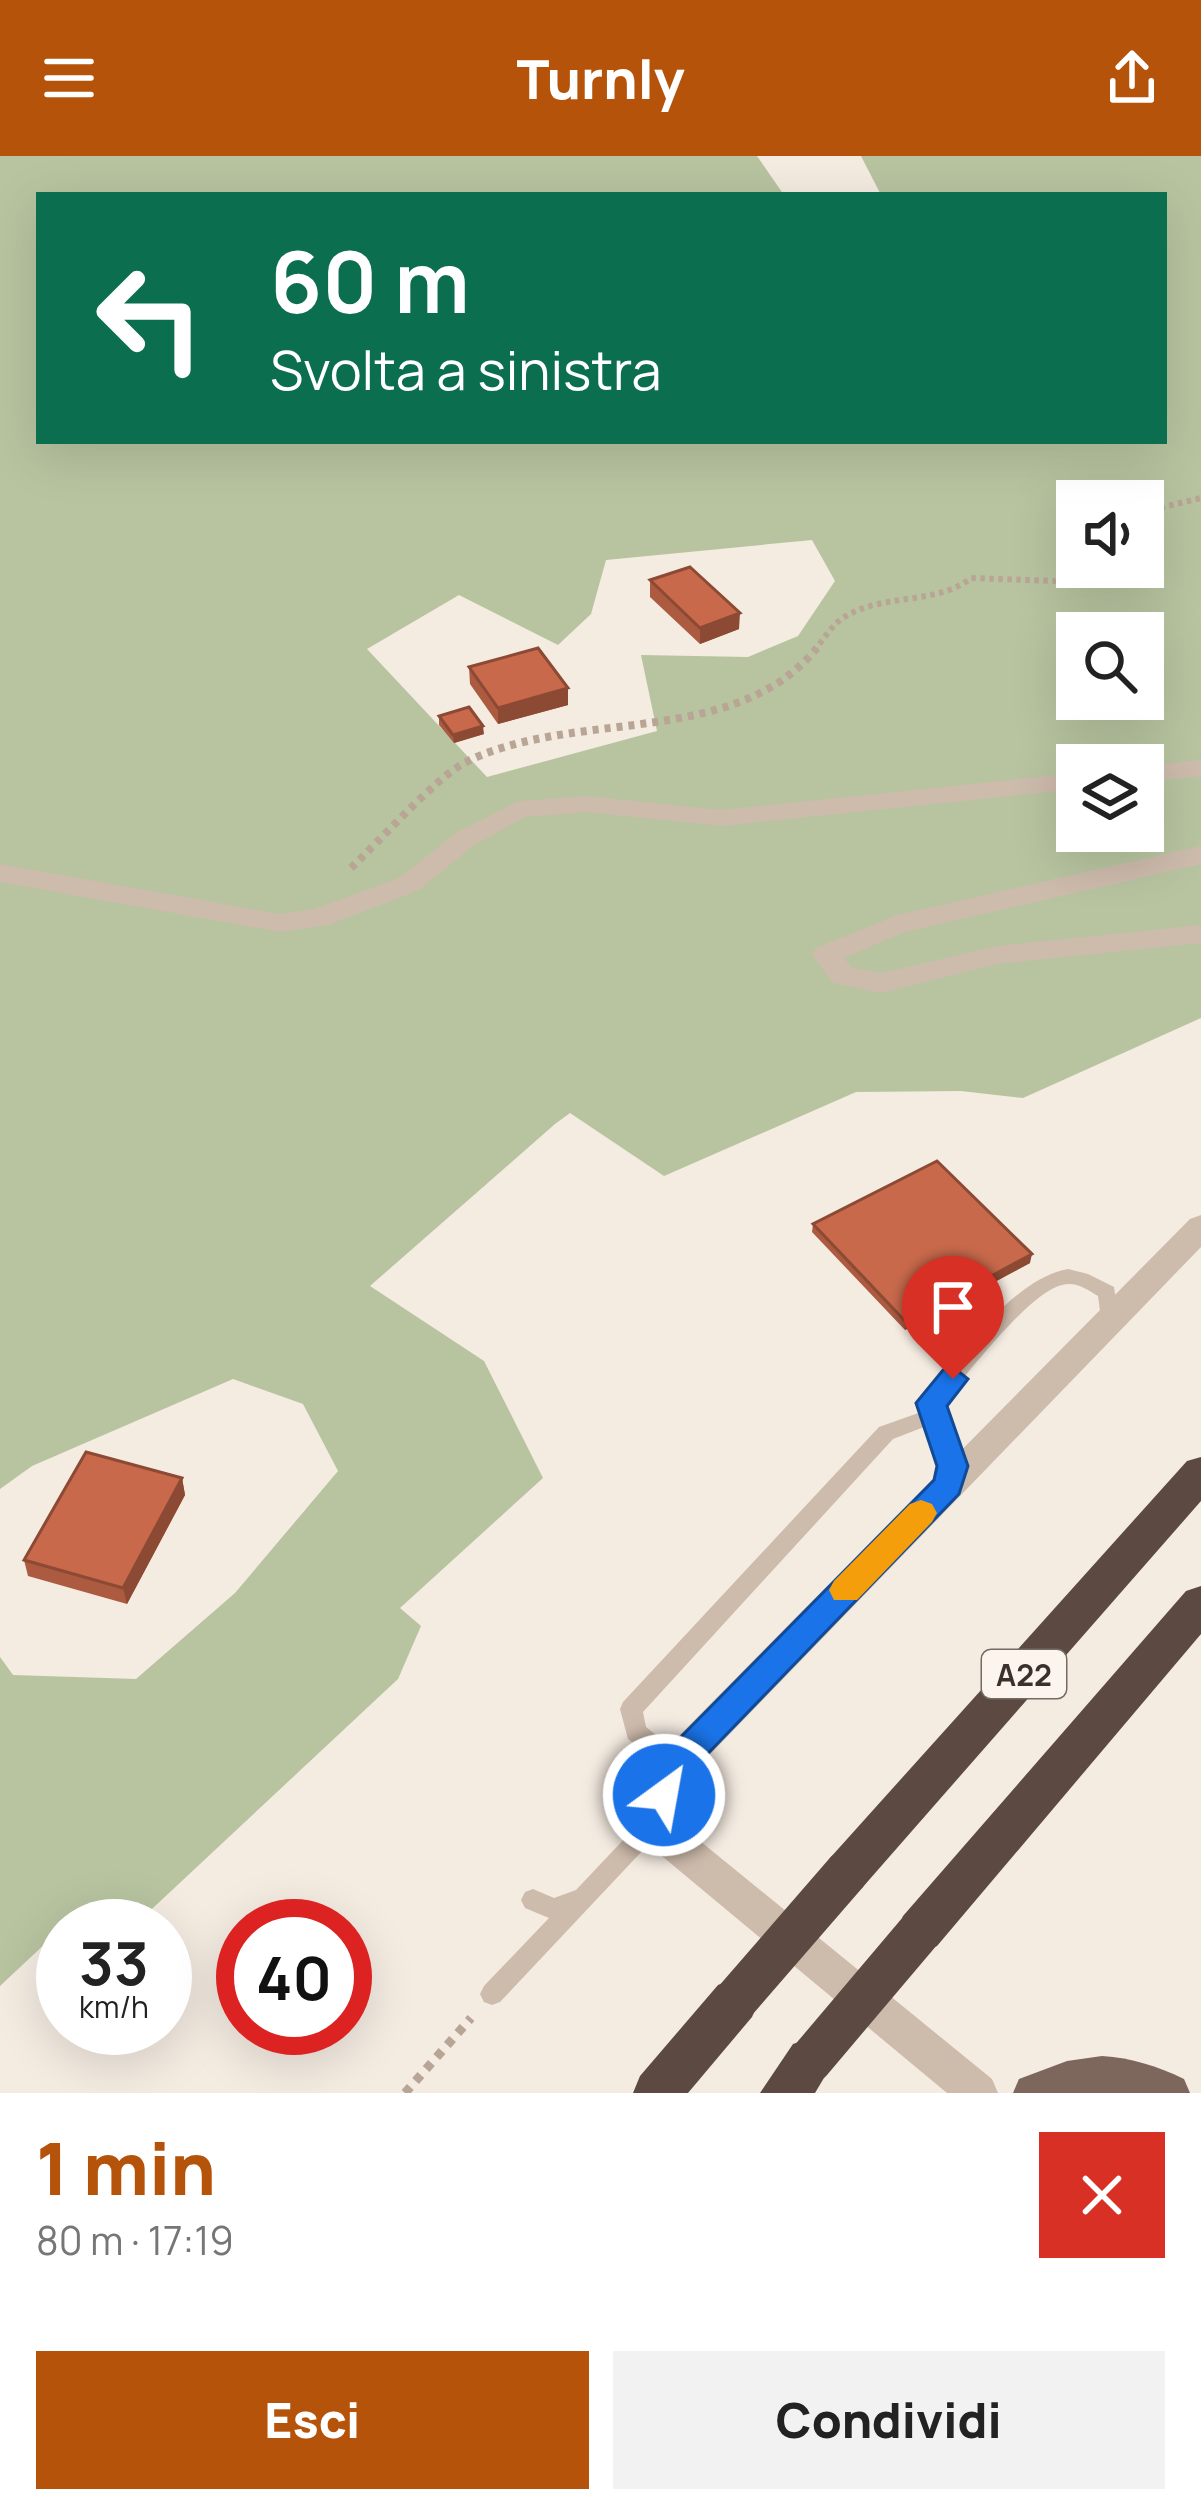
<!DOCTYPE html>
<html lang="it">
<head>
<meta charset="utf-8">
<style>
  body { margin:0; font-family:Manrope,sans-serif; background:#f2f2f2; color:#222; height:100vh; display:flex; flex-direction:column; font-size:45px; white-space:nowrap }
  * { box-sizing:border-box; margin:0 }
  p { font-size:39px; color:#767676 }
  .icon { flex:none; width:66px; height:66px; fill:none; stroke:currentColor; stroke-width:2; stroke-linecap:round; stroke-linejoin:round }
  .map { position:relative; height:1937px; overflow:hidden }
  .details { display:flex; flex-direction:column; background:#fff; flex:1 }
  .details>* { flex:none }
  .guide { position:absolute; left:36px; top:36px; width:1131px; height:252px; border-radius:0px; box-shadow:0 12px 48px #0002; background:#0b6e4f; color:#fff; overflow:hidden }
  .tools { position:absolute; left:1056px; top:324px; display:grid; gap:24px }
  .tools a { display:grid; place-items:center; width:108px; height:108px; border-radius:0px; background:#fff; box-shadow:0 12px 48px #0002; font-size:60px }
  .speed { position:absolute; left:36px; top:1743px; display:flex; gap:24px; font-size:60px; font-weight:700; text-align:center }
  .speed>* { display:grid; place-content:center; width:156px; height:156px; border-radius:50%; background:#fff; box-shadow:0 12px 48px #0002; line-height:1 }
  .speed small { font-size:30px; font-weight:400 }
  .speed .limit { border:18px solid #d22; background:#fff; color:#111 }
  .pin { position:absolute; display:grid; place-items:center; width:102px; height:102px; color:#fff; margin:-123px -51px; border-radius:50% 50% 50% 0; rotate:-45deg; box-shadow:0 0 12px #0007 }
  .pin .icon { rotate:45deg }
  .me { position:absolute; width:132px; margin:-66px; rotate:32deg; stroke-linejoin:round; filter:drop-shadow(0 0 9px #0008) }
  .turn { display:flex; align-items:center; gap:42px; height:252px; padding:0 36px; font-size:54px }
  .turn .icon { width:156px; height:156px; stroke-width:2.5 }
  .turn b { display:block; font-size:84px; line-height:102px }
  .round { display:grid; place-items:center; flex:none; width:126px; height:126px; border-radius:0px; background:#f2f2f2 }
  .overview { display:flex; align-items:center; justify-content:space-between; height:204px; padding:0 36px }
  h1 { font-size:72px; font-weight:800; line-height:90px; color:#b45309 }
  .cta { display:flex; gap:24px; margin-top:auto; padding:24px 36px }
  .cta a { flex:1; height:138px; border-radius:0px; background:#b45309; color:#fff; font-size:48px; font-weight:800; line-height:138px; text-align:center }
  .cta a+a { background:#f2f2f2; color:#222 }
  header { display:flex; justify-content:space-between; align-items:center; height:156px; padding:0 36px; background:#b45309; color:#fff; font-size:54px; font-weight:800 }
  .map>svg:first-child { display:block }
  .green { fill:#b8c4a0; fill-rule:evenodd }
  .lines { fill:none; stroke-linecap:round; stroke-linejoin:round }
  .path-far2 { stroke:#b9a596; stroke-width:6; stroke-dasharray:4.5 4.5; stroke-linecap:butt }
  .path-far1 { stroke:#b9a596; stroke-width:8; stroke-dasharray:6 6; stroke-linecap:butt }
  .path { stroke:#b9a596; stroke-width:9; stroke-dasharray:8 8; stroke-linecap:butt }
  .service { fill:#cdbbac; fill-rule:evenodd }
  .tertiary { fill:#cdbbac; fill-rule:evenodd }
  .primary { fill:#7d675c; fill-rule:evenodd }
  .motorway { fill:#5c4a42; fill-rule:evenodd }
  .motorway-bridge { stroke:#5c4a42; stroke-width:44 }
  .wall { fill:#ac5a40 }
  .shaded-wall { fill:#8c4a34 }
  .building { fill:#c8694b; stroke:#8c4a34; stroke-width:3 }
  .route { fill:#1a73e8; stroke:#114b97; stroke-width:3 }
  .slow { fill:#f59e0b }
  .labels { text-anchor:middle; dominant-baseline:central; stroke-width:9; stroke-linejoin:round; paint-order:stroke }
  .shield { fill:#fbf5ee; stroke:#756b66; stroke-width:3 }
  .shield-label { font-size:30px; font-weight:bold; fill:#3b302b }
</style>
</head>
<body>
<header><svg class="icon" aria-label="menu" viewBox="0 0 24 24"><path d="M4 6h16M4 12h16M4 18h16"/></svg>Turnly<svg class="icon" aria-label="share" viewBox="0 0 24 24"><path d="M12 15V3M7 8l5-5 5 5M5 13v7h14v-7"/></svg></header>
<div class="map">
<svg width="1201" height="1937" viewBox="0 0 1201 1937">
  <rect width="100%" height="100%" fill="#f4ebe1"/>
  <path class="green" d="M0,0H757L784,39H39V285H1164V39H881L861,0H1201V862L1023,942L961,935L856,936L664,1020L570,957L555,968L370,1130L484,1205L543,1322L400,1452L421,1470L398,1523L139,1765L80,1755L0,1830V1501L13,1519L136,1523L235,1437L338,1315L303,1248L233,1223L32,1310L0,1333ZM1077,345H1143V411H1077ZM812,384L835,425L798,480L748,501L641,499L657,575L487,621L367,493L459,439L558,489L591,458L606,404ZM1077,477H1143V543H1077ZM1077,609H1143V675H1077Z"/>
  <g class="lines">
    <path class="path-far2" d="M1143,356L1201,342
      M814,495C823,484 833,467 846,460C885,437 937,449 971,422L1055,425L1077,394"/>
    <path class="path-far1" d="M351,712C379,686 435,622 466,606C575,552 734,593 817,492"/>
    <path class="path" d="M405,1937L471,1862"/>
    <path class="service" d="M1068,1113L1088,1118L1114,1131L1119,1165L1116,1170H1102L1098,1140C1087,1133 1075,1125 1062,1129C1028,1137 966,1220 941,1249L963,1310L956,1332L949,1334L942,1332L939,1326L943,1310L929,1269L893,1283L643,1556L646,1571L684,1601L687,1608L684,1615L676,1618L668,1615L628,1583L620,1553L623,1546L879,1271L924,1255L921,1247L924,1241C960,1201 1012,1123 1068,1113Z
      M652,1659L660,1662L663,1669L660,1676L500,1846L492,1849L484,1846L480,1838L484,1830L549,1762L525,1752L521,1744L525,1736L533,1733L554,1742L576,1734L644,1662Z"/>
    <path class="tertiary" d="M1201,604V620L1143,626V610Z
      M1077,617V633L721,670L587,656L525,661L474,689L419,734L328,769L280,776L0,726V708L280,758L314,753L399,722L456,677L519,645L587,640L721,654Z
      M1201,690V708L905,776L844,802L852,812L881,817L997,790L1201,769V787L997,808L881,837L833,827L812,799L816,792L897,759Z
      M1201,1059V1091L691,1618L673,1663L992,1923L998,1937H947L639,1681L633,1669L663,1596L1190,1063Z"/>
    <path class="primary" d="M1102,1900C1132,1902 1157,1910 1184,1923L1190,1937H1013L1019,1923L1067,1905Z"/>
    <path class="motorway" d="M1201,1301V1345L862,1732L846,1738L830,1732L823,1717L830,1702L1187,1305Z
      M1201,1430V1478L937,1790L920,1797L903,1790L897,1775L903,1760L1186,1435Z
      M735,1822L752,1829L759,1845L752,1861L688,1937H633L640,1920L718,1829Z
      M810,1882L827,1888L834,1905L815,1937H760L793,1888Z"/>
    <path class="motorway-bridge" d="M735,1845L846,1717
      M810,1905L920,1775"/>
  </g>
  <path class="wall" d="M650,424L739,473L700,488L650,441Z
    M469,511L568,532V549L498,568L470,528Z
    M439,560L484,578L454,587L439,569Z
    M813,1068L1030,1107L905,1174L812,1076Z
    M182,1322L185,1339L127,1448L28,1420L24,1404Z"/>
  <path class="shaded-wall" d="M740,457L739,473L700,488V472Z
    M568,532V549L498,568V552Z
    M483,570L484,578L454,587L453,579Z
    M1032,1098L1030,1107L905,1174L906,1166Z
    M182,1322L185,1339L127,1448L123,1432Z"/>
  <path class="building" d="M690,411L740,457L700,472L650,424Z
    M538,492L568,532L498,552L469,511Z
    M469,551L483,570L453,579L439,560Z
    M937,1005L1032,1098L906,1166L813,1068Z
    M86,1296L182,1322L123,1432L24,1404Z"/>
  <path class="route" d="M953,1211L968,1223L947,1250L968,1310L959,1338L689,1617L676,1650L664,1654L652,1650L647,1639L664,1598L934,1324L937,1310L916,1247L943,1214Z"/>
  <path class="slow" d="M921,1344L932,1348L937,1357L932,1366L857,1444H834L829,1434L834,1425L910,1348Z"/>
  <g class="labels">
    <rect class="shield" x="982" y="1494" width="84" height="48" rx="9"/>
    <g class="shield-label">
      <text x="1024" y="1518">A22</text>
    </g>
  </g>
</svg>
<div class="tools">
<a><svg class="icon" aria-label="sound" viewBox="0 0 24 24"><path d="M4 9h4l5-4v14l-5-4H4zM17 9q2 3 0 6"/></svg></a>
<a><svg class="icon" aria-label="search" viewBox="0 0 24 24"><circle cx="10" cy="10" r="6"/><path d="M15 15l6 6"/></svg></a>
<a><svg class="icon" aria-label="layers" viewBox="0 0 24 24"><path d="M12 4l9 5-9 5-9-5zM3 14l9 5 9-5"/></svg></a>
</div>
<div class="speed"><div>33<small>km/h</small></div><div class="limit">40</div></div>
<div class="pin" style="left:953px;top:1223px;background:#d93025"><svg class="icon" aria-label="arrive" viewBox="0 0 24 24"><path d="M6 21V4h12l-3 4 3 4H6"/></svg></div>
<svg class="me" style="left:664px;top:1639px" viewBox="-20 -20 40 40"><circle r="17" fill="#1a73e8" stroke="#fff" stroke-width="3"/><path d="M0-11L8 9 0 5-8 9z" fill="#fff"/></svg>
<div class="guide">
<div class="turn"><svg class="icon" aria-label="left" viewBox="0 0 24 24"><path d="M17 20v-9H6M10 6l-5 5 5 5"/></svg><div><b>60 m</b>Svolta a sinistra</div></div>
</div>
</div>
<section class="details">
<div class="overview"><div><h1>1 min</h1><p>80 m · 17:19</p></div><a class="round" style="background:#d93025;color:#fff"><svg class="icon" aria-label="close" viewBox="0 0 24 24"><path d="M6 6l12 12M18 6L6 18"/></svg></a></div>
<div class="cta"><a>Esci</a><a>Condividi</a></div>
</section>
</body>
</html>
